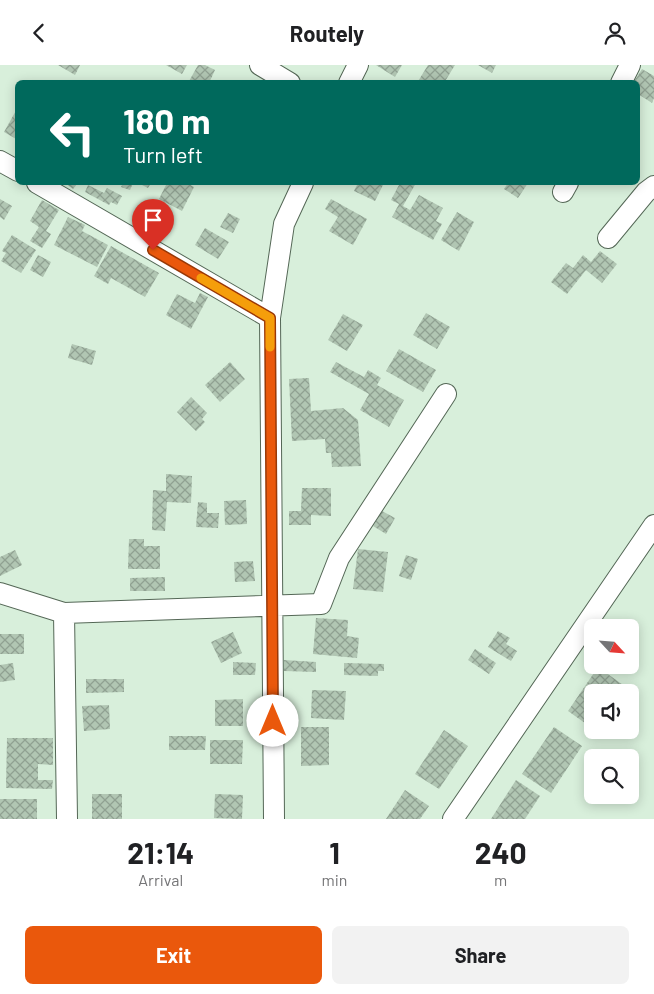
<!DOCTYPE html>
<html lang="en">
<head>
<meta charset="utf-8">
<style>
  body { margin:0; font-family:Barlow,sans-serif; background:#f2f2f2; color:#202124; height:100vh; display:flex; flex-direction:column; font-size:19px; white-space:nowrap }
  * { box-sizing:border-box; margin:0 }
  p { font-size:16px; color:#757577 }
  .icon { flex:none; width:28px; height:28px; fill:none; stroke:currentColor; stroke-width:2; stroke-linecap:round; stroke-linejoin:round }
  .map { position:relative; height:754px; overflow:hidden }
  .sheet { display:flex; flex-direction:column; background:#fff; flex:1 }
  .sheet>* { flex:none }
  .guide { position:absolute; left:15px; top:15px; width:625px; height:105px; border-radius:8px; box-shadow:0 2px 12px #0003; background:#00695c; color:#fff; overflow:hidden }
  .needle { width:32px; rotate:116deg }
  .buttons { position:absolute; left:584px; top:554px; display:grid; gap:10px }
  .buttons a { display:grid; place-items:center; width:55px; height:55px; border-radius:8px; background:#fff; box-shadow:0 2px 12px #0003; font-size:25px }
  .pin { position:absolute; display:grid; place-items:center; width:42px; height:42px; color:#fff; margin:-51px -21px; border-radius:50% 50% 50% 0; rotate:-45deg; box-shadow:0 0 5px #0007 }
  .pin .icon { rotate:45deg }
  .me { position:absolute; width:55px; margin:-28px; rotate:0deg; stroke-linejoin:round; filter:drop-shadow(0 0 4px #0008) }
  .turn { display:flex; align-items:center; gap:18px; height:105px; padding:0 25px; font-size:22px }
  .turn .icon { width:65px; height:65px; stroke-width:2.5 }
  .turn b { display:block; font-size:35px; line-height:42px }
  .eta { display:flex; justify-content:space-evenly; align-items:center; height:85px; text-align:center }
  .eta b { font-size:30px; font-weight:700; line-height:35px }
  .action { display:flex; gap:10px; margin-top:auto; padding:10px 25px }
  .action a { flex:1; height:58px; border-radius:8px; background:#ea580c; color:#fff; font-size:20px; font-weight:700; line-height:58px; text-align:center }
  .action a+a { background:#f2f2f2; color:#202124 }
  header { display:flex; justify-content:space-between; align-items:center; height:65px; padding:0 25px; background:#fff; font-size:22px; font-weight:700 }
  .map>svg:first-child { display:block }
  .building { fill:url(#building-cross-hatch) }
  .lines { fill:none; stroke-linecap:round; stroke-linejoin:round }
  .minor-casing { stroke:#546756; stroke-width:22 }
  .minor { stroke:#fff; stroke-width:20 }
  .route-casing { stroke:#983908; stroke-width:12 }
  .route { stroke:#ea580c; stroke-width:9 }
  .slow { stroke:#f59e0b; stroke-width:9 }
</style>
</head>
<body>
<header><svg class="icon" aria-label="back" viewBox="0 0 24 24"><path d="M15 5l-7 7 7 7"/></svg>Routely<svg class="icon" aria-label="person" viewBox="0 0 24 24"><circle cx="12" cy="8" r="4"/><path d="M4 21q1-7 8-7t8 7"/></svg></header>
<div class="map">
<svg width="654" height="754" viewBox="0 0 654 754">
  <defs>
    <pattern id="building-cross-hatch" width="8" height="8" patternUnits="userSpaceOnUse" patternTransform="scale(1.25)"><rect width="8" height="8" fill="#b1c6b3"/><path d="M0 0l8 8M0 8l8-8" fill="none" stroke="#90a192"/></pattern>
  </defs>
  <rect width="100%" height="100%" fill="#d8efdb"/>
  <path class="building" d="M58,0H80L75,10Z
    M166,0H187L182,9Z
    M198,0H205L215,5L209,18H188Z
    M376,0H402L395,12Z
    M428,0H455L444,18H417Z
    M478,0H496L492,8Z
    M642,4L654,11V33L652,38L638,29V18H633Z
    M18,42V75L4,67Z
    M65,118H78L73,124Z
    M123,118H133L130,125L121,122Z
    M138,118H151L148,123Z
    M167,118H187L194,122L182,146L159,134Z
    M358,118H384L375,136L354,126Z
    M400,118H416L403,141L410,145L419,130L443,143L436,156L442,159L433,175L392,152L399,139L391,135Z
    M508,118H528L518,133L504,124Z
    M88,120L104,128L107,123L122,131L117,140L111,137L109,140L85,127Z
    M0,134L12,141L4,155L0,152Z
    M331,134L367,154L353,180L329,166L338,152L325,144Z
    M42,135L59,145L46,166L51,169L42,183L30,176L39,162L30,156Z
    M457,147L474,157L459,186L441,175Z
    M228,148L240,154L233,168L220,162Z
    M68,152L85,160L82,166L108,180L97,202L54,180Z
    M205,163L229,177L218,194L195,180Z
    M12,170L36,185L21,208L1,196L6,188L2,186Z
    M111,181L159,208L145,232L111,213L108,219L94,211Z
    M600,186L617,199L602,218L586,205L567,229L551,217L566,198L573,203L583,190L591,197Z
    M38,190L51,197L43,212L30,205Z
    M200,228L208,232L191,264L166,250L177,229L195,238Z
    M426,248L450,262L437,284L413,270Z
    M343,249L363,260L347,286L328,275Z
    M72,279L96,286L92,300L68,293Z
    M399,284L436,305L423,327L386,306Z
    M230,297L245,314L220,337L205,320Z
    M336,297L364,312L368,305L381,313L377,320L404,335L389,362L360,345L369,329L330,307Z
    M309,313L311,346L343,343L358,355L361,401L332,402L331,388H326L325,374L292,376L289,314Z
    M191,332L207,348L202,354L205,357L196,366L177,347Z
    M166,409L192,411L191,438L167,437L165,466L152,465L153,425L166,426Z
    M302,423H331V451L311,450V460H289V446H301Z
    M246,435L247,459L225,460L224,436Z
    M198,437L207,438V448H219L218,463L196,462Z
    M382,446L395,453L386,469L373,461Z
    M129,474H144V481H160V504H128Z
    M358,484L388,487L383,527L353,524Z
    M15,485L22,500L0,511V492Z
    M406,490L418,494L411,515L399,511Z
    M253,496L255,516L235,517L234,497Z
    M165,512V526H130V513Z
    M316,553L348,555L347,571L359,573L357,593L313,589Z
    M498,566L510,573L506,579L517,586L511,596L488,582Z
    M233,567L242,588L221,598L211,577Z
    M0,569H24V589H0Z
    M475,584L496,598L489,609L468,595Z
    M284,595L316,597V607L284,606Z
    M233,597L256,598L255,610H233Z
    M13,598L15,615L0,617V600Z
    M344,598L384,599V606H378V611L344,610Z
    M598,602L623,620L618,628H592V663L568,646Z
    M86,614H124V627L86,628Z
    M312,625L346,626L344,655L311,653Z
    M243,634V661H215V635Z
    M109,640L110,664L84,666L82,641Z
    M301,662H329V700L301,701Z
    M554,662L582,681L551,728L522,709Z
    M444,665L468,681L439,724L415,709Z
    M169,671H206L205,685H169Z
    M7,673H53V700L38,699V715H53L52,724L6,723Z
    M210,675H243L242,699H210Z
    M516,715L540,731L525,754H491Z
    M405,725L429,741L420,754H386Z
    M92,729H122V754H92Z
    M215,729L243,730L242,754L214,753Z
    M0,734H37V754H0Z"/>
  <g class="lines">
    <defs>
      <path id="minor" d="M260,0L290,18
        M349,18L358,0
        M621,18L630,0
        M0,96L18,106
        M37,118L270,253
        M563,127L568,118
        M608,173L646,127L654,121
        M0,528L64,548
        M67,754L64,548L321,539L339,493L446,329
        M274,754L270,253L284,159L303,118
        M453,754L654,460"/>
    </defs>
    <use href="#minor" class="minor-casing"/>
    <use href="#minor" class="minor"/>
  </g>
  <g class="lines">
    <defs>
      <path id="route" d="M153,185L270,253L273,656"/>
    </defs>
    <use href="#route" class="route-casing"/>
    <use href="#route" class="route"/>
    <path class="slow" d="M201,213L270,253V282"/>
  </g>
</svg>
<div class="buttons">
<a><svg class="needle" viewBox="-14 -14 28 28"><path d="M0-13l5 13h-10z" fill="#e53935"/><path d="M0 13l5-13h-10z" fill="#757577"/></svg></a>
<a><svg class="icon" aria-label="sound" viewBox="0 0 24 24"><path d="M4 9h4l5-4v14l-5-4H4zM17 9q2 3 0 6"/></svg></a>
<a><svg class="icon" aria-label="search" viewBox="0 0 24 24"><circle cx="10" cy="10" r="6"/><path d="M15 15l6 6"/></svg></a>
</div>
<div class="pin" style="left:153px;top:185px;background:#d93025"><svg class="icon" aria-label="arrive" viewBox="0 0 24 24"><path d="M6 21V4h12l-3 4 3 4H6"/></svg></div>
<svg class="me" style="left:273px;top:656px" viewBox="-20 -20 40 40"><circle r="19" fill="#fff"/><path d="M0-13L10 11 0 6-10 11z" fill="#ea580c"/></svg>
<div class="guide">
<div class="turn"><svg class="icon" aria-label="left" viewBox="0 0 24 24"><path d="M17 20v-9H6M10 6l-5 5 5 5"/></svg><div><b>180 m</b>Turn left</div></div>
</div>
</div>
<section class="sheet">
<div class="eta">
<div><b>21:14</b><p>Arrival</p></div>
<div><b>1</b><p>min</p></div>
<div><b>240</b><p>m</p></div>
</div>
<div class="action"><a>Exit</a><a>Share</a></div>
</section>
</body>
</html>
